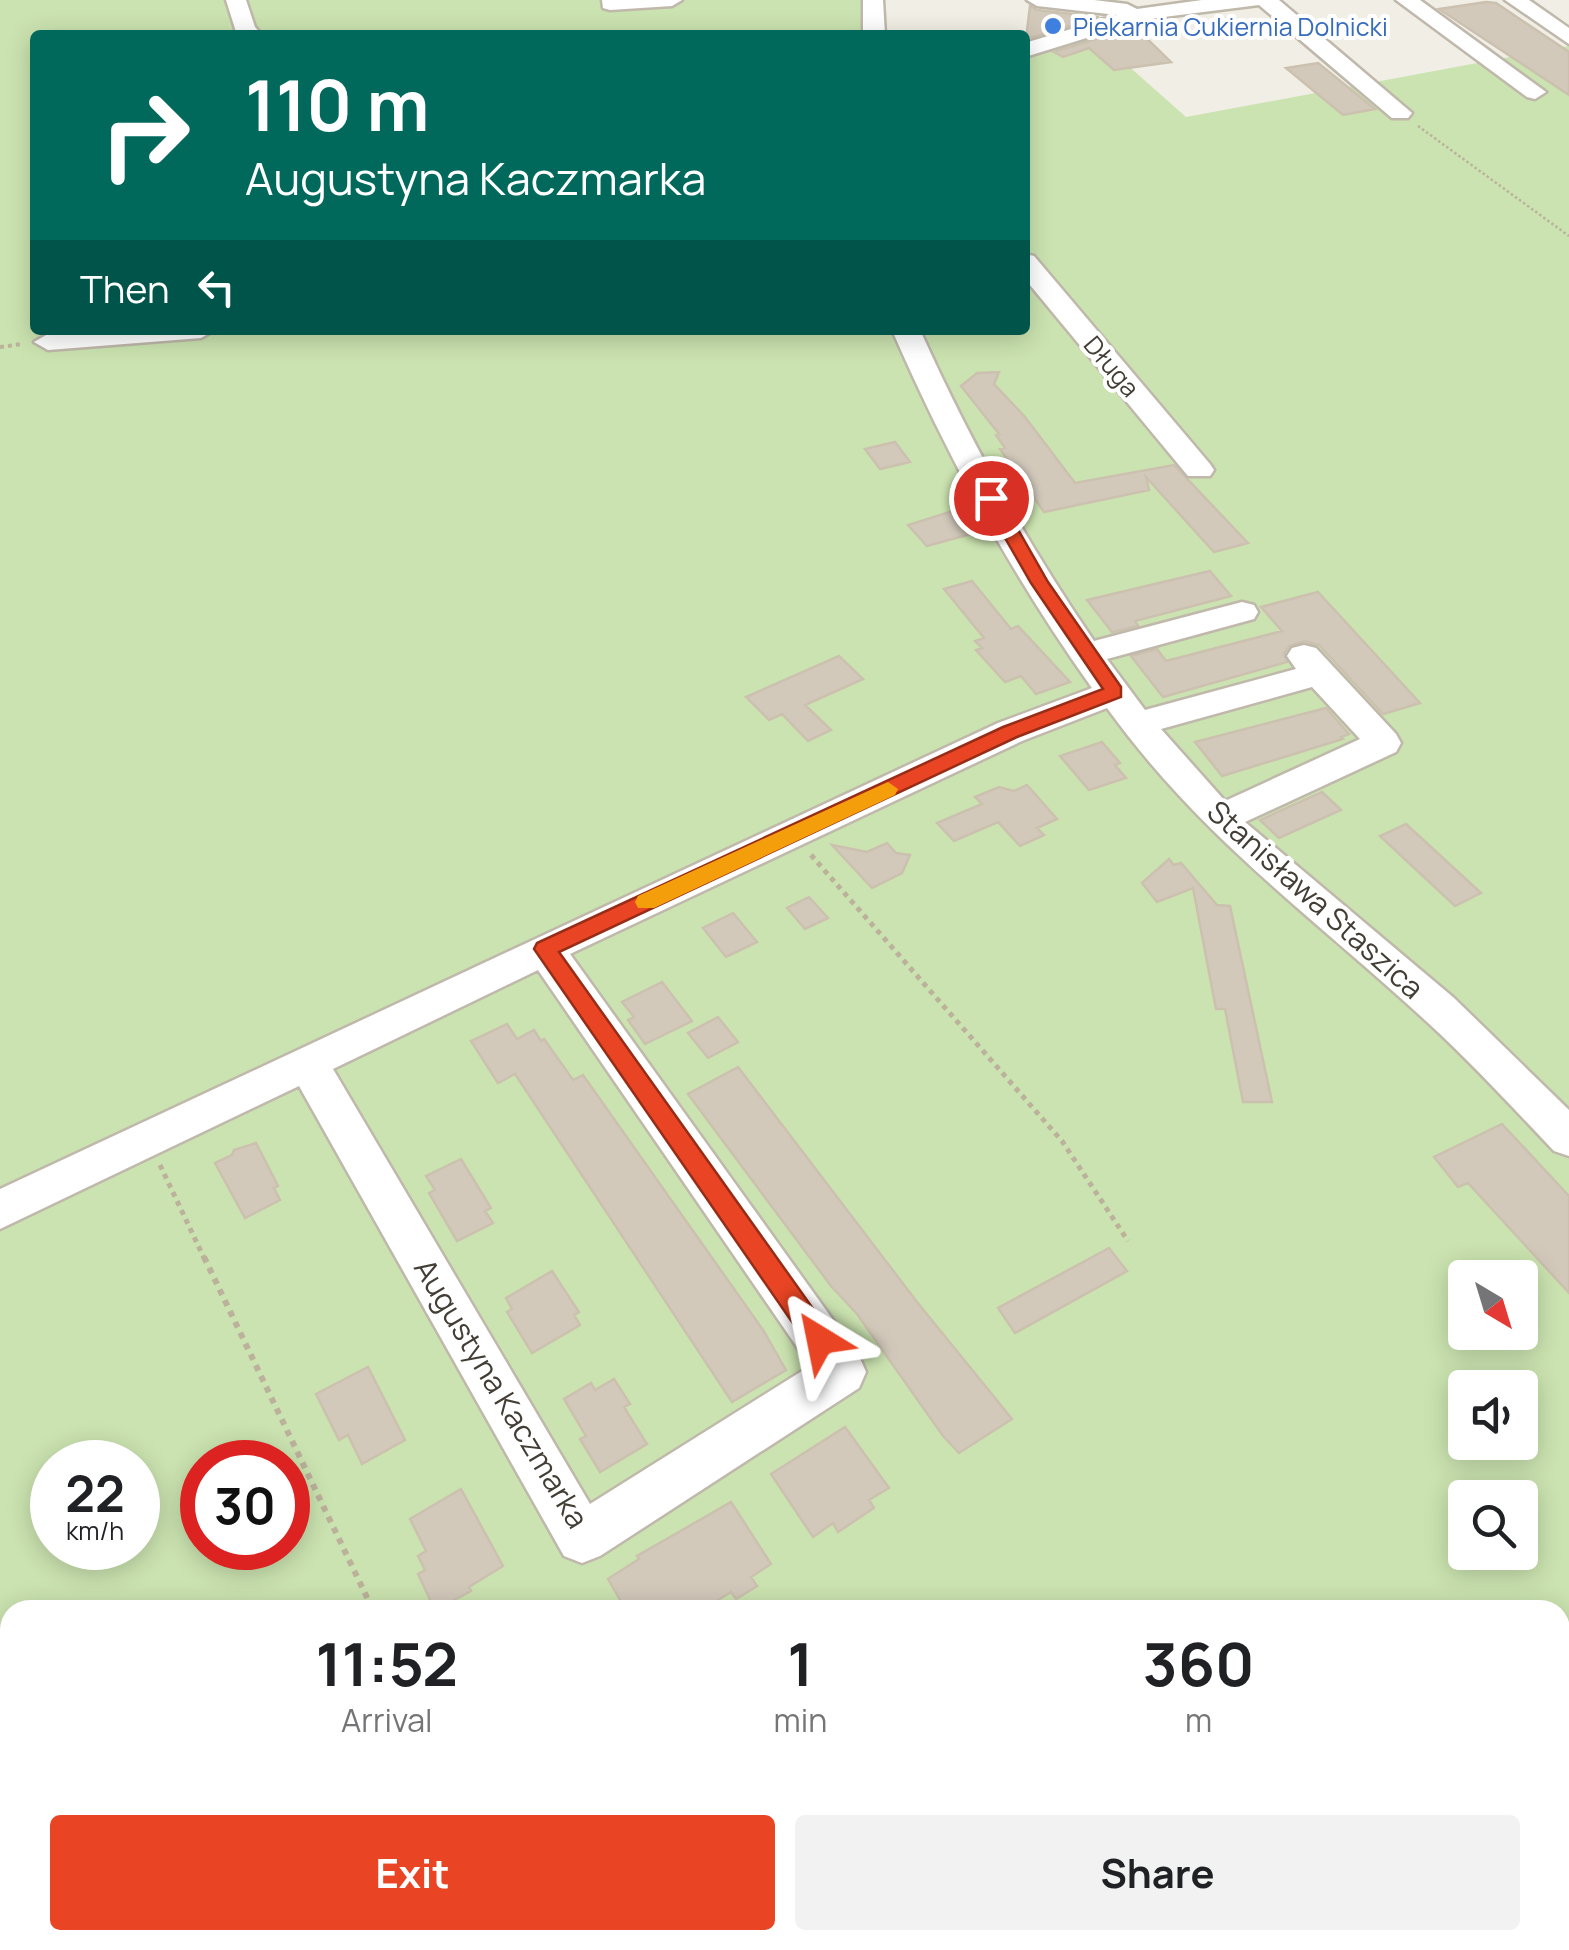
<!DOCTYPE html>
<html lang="en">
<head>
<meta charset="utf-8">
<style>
  body { margin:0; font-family:Manrope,sans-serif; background:#f2f2f2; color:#202124; height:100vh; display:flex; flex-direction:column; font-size:38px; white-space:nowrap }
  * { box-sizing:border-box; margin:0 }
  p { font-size:32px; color:#757577 }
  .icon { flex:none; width:55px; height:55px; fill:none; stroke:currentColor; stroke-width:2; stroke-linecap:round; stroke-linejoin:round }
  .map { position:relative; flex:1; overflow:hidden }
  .drawer { position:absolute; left:0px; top:1600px; width:1570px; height:350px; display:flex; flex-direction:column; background:#fff; border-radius:30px 30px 0 0; box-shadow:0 5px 25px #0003 }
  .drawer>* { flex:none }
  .hud { position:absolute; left:30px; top:30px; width:1000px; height:305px; border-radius:10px; box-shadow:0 5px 25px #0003; background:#00695c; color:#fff; overflow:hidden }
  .needle { width:65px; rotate:142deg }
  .controls { position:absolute; left:1448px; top:1260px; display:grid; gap:20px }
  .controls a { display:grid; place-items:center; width:90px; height:90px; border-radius:10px; background:#fff; box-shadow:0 5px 25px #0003; font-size:50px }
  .speed { position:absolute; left:30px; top:1440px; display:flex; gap:20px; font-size:50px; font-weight:700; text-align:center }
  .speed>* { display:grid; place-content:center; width:130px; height:130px; border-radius:50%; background:#fff; box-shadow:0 5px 25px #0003; line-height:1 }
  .speed small { font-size:25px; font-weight:400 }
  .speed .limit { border:15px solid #d22; background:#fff; color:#111 }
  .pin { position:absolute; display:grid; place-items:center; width:85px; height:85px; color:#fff; margin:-42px; border:5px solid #fff; border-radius:50%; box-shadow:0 2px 10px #0007 }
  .me { position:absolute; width:110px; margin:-55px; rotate:325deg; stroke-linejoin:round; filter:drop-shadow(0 0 8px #0008) }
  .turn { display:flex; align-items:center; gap:35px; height:210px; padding:0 50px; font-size:45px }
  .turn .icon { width:130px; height:130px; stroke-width:2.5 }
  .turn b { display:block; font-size:70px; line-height:85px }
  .then { display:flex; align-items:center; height:95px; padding:0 50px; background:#0003; gap:20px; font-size:38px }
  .eta { display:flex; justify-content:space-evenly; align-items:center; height:170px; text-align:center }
  .eta b { font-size:60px; font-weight:700; line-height:70px }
  .button { display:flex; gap:20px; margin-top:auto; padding:20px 50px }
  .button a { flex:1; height:115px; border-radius:10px; background:#e94524; color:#fff; font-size:40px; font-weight:700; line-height:115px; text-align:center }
  .button a+a { background:#f2f2f2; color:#202124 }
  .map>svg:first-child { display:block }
  .green { fill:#cbe3b0; fill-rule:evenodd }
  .building { fill:#d2c9bb; stroke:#ccc1af; stroke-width:2.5 }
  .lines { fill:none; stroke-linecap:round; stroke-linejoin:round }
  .minor-casing { stroke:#bfb8ab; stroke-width:5 }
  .path-far3 { stroke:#bcb19b; stroke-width:2.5; stroke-dasharray:2.5 2.5; stroke-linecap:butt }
  .path-far2 { stroke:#bcb19b; stroke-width:4; stroke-dasharray:4 4; stroke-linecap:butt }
  .path-far1 { stroke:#bcb19b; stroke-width:5; stroke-dasharray:5 5; stroke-linecap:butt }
  .path { stroke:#bcb19b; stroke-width:6; stroke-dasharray:6 6; stroke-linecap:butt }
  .minor { fill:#fff; fill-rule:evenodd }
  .route { fill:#e94524; stroke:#972d17; stroke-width:2.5 }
  .slow { fill:#f59e0b }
  .shop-dot { fill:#3f7fe0; stroke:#fff; stroke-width:4 }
  .labels { text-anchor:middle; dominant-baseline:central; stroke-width:8; stroke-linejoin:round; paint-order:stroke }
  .far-shop-label { font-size:25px; fill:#366cbe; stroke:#fff; text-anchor:start }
  .far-street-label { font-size:25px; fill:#433e35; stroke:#fff }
  .street-label { font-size:30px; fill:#433e35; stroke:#fff }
</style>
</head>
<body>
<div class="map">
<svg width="1569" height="1950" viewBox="0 0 1569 1950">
  <rect width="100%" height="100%" fill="#f1eee5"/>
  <path class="green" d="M0,0H865V35H35V330H1025V53L1090,32L1186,117L1569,46V1950H0ZM1465,1278H1520V1332H1465ZM1465,1388H1520V1442H1465ZM52,1462H138V1548H52ZM202,1462H288V1548H202ZM1465,1498H1520V1552H1465ZM10,1610H1560V1940H10Z"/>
  <path class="building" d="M1486,2L1496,3L1569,52V95L1439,9Z
    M1030,6L1037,10L1099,17L1026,39Z
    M1135,27L1171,62L1114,70L1089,48L1063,57L1054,52Z
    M1318,63L1375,109L1343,115L1286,68Z
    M999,372L994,384L1025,417L1075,483L1174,465L1248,543L1214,552L1146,477L1149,490L1044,512L1000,449L1005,448L996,435L999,434L961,386L977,373Z
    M895,442L910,462L880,469L865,449Z
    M953,511L974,533L927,546L908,525Z
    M1210,571L1231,596L1135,621L1138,626L1112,632L1087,600Z
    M972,581L1011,629L1018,626L1070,682L1036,694L1021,676L1005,682L976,650L982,648L975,641L984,638L944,589Z
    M1318,592L1420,703L1383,714L1319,645L1305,641L1289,646L1284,654L1287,662L1163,697L1131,656L1157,649L1166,661L1282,631L1261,607Z
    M839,656L863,679L805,705L831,730L808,741L782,714L769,720L746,697Z
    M1326,708L1349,734L1341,737L1343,739L1222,776L1195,742Z
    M1102,742L1120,763L1115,765L1126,778L1089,790L1060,756Z
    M1027,785L1057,819L1037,828L1044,835L1020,846L998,822L954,841L937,823L982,804L975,797L999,787L1014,791Z
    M1322,792L1341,810L1279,838L1260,820Z
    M1406,824L1481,893L1455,906L1380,836Z
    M887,843L896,853L910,855L902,873L872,888L832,845L867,852Z
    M1169,859L1174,865L1181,863L1217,905L1230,906L1272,1102H1243L1225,1009H1216L1193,888L1157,902L1142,883Z
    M809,897L828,918L805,929L787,908Z
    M733,913L757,942L726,957L703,928Z
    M662,982L692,1021L645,1044L628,1020L634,1017L622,1002Z
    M718,1017L738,1042L708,1058L688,1033Z
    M507,1024L517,1039L534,1030L541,1041L544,1039L573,1080L583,1075L763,1330L786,1370L732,1402L515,1074L498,1083L471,1041Z
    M738,1067L917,1302L1012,1419L959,1453L943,1436L857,1314L831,1286L688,1094Z
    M1502,1124L1569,1196V1293L1468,1183L1458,1187L1434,1157Z
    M256,1143L278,1186L274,1188L280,1200L245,1218L215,1163L232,1155L234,1150Z
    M461,1159L491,1208L485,1211L493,1223L457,1241L429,1193L435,1190L426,1176Z
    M1109,1248L1127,1271L1015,1333L998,1308Z
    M552,1271L579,1312L574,1315L580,1325L532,1353L507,1312L512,1309L506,1298Z
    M368,1367L405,1440L362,1464L348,1435L339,1440L316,1394Z
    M614,1379L630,1404L624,1407L647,1444L600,1472L580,1439L586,1436L564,1399L591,1383L595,1390Z
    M845,1427L889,1488L869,1500L874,1508L838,1532L833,1523L813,1537L771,1474Z
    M461,1489L503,1566L469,1587L471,1591L435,1610L418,1574L425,1570L418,1556L426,1551L410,1519Z
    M731,1502L771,1564L751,1577L757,1586L736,1599L731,1592L702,1610H626L608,1579L639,1559L637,1556Z"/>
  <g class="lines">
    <defs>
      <path id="minor" d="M226,0H246L255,27L262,35H237Z
        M602,0H682L672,6L610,10L603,8Z
        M863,0H883L885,35H863Z
        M1027,0H1094L1127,4L1137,9L1202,0H1279L1412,113L1408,118H1392L1259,5L1148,19L1025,57V43L1117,15L1037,6Z
        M1396,0H1420L1546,92L1535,99L1527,97Z
        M1505,0H1529L1569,28V44Z
        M1025,254L1034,256L1210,464L1214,470L1210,476H1188L1025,279Z
        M96,330H215L201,338L48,350L34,342L48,334Z
        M892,330H920C969,439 1026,542 1094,641L1242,602L1254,605L1258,612L1254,619L1107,659L1145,710L1296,669L1287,656L1292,648L1304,645L1316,648L1396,734L1401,743L1396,752L1245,822L1454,998L1569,1110V1156L1554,1151C1512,1107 1471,1062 1426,1021C1311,915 1201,838 1107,708L1022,741L570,954L859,1356L866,1372L859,1388L600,1556L582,1563L564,1556L299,1086L0,1229V1189L998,723L1092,688C1012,576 947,456 892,330ZM1312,687L1360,739L1225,801L1161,729ZM538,970L810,1366L590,1504L333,1069Z
        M1569,1855V1923L1560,1927V1859Z
        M1560,1934L1562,1940L1558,1950H1497L1502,1940H1560Z
        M1031,1940H1092L1097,1950H1035Z"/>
    </defs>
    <use href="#minor" class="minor-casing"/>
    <path class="path-far3" d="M1418,126L1569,236"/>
    <path class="path-far2" d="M0,347L22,344"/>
    <path class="path-far1" d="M811,855L1062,1141L1128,1241
      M160,1165L205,1260"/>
    <path class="path" d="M204,1257L373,1610"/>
    <use href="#minor" class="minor"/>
  </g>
  <path class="route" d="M991,493L1000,498L1048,582L1121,687V697L1017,737L559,952L829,1331L833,1340L829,1348L820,1352L810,1348L534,949L537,943L1003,727L1103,689L1031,583L982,498Z"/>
  <path class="slow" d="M888,782L898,789L895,795L654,908H638L635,902L638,896Z"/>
  <circle class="shop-dot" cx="1053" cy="26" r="10"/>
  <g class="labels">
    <g class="far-shop-label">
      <text x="1073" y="26">Piekarnia Cukiernia Dolnicki</text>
    </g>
    <g class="far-street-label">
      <text transform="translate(1112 366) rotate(50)">Długa</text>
    </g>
    <g class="street-label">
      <text transform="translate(1316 899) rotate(42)">Stanisława Staszica</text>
      <text transform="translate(502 1393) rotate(59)">Augustyna Kaczmarka</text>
    </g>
  </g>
</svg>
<div class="controls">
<a><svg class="needle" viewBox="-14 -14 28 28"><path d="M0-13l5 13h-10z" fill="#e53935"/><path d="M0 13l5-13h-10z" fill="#757577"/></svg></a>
<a><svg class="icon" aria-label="sound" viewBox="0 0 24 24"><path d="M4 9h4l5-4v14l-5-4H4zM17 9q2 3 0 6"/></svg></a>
<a><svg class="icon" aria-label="search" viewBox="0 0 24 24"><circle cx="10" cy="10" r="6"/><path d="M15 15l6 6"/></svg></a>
</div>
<div class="speed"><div>22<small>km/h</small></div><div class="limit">30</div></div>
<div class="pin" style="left:991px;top:498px;background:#d93025"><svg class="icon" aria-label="arrive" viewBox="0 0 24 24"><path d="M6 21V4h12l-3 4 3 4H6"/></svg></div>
<svg class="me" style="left:820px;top:1340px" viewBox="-20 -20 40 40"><path d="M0-17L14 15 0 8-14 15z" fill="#e94524" stroke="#fff" stroke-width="4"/></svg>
<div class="hud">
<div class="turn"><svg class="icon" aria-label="right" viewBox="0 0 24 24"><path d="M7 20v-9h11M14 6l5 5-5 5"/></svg><div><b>110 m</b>Augustyna Kaczmarka</div></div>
<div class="then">Then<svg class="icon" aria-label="left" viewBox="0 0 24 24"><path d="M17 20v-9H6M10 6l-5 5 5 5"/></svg></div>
</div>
<section class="drawer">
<div class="eta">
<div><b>11:52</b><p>Arrival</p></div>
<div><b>1</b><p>min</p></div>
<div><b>360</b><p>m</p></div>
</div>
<div class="button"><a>Exit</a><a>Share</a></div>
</section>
</div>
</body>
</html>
